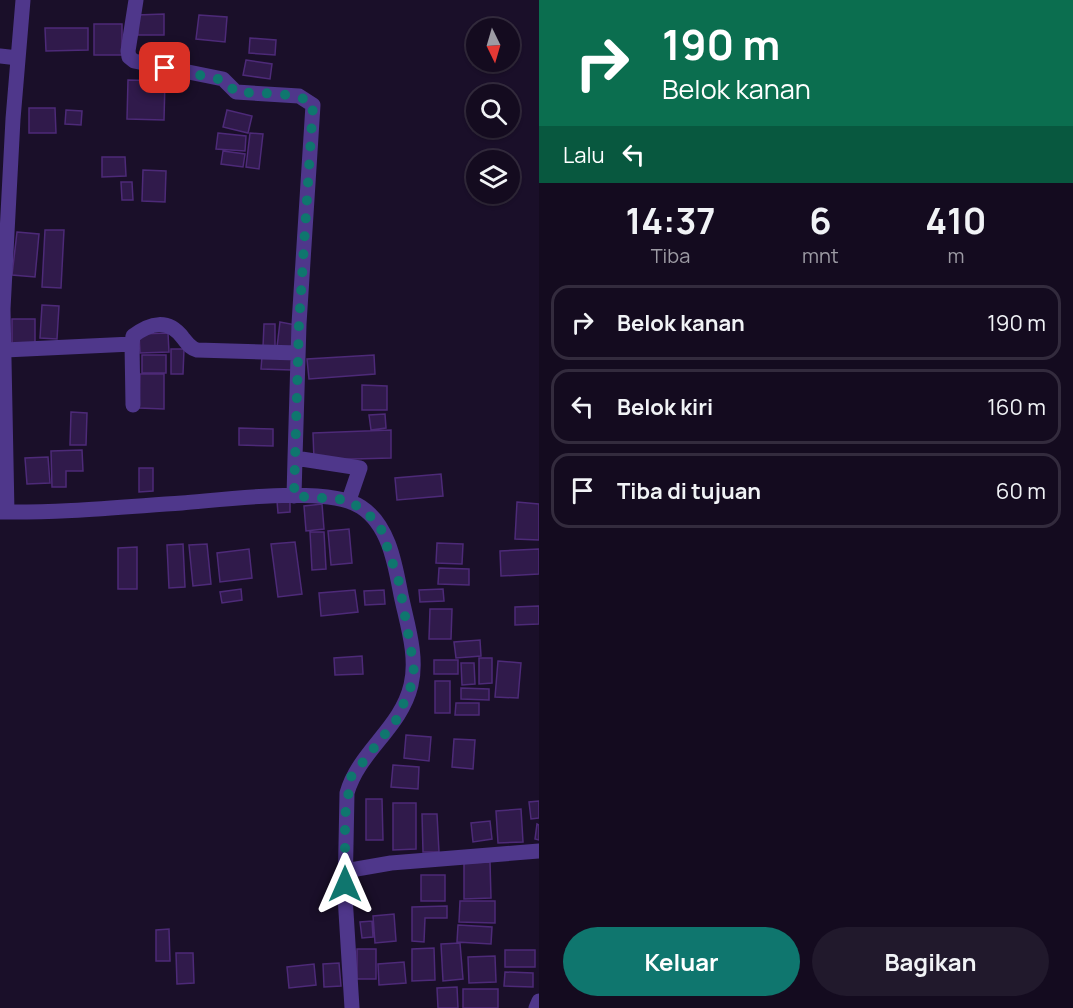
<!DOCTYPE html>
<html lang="id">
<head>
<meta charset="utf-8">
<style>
  body { margin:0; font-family:Manrope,sans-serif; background:#21192c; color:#f1f3f6; height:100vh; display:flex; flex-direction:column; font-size:22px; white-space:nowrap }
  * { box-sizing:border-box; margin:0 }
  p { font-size:20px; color:#9d9ba4 }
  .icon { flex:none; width:33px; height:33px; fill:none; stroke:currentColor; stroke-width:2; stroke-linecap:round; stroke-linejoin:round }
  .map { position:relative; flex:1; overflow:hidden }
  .panel { display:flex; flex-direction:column; background:#140b1f; width:534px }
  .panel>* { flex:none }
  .top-card { background:#0b6e4f; color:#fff; overflow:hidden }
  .needle { width:39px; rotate:175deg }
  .buttons { position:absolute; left:466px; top:18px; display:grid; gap:12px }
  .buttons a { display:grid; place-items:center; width:54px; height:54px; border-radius:50%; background:#140b1f; box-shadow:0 2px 4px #0004,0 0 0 2px #332b3d; font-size:30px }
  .pin { position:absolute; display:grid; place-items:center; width:51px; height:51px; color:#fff; margin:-26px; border-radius:12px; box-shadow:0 3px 9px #0006 }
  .me { position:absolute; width:66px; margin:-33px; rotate:0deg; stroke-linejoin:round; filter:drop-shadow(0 0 4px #0008) }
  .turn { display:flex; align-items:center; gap:21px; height:126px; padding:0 24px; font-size:27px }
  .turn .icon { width:78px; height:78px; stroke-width:2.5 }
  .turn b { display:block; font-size:42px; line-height:51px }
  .then { display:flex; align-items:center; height:57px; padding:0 24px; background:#0003; gap:12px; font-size:22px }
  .eta { display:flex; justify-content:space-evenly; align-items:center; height:102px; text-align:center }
  .eta b { font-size:36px; font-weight:700; line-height:42px }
  .cta { display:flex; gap:12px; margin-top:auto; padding:12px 24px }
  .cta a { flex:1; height:69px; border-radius:36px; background:#0f766e; color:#fff; font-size:24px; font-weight:700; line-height:69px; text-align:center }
  .cta a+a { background:#21192c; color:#f1f3f6 }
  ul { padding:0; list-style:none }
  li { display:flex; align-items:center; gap:18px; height:75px; margin:0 12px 9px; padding:0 12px; border:3px solid #332b3d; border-radius:18px }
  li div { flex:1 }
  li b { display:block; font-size:22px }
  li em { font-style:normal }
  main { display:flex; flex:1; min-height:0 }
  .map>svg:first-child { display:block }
  .building { fill:#301a4b; stroke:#4d2a78; stroke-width:1.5 }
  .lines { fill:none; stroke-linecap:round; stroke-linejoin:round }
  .minor { stroke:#4f378b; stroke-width:15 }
  .route { stroke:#0f766e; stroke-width:10; stroke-dasharray:0 18 }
</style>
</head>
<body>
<main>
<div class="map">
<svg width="539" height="1008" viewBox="0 0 539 1008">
  <rect width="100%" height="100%" fill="#1a0f29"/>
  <path class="building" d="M164,14V35H138L137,15Z
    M199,15L227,17L225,42L196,39Z
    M94,24H122V55H94Z
    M45,28H88V50L46,51Z
    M250,38L276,40L275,55L249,53Z
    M246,60L272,64L270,79L243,75Z
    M128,80L165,81L164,120L127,119Z
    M29,108H55L56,133H29Z
    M66,110L82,111L81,125L65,124Z
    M227,110L252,116L248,133L223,127Z
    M218,133L246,136L245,151L216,149Z
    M250,133L263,134L259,169L246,167Z
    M223,151L245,154L243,167L221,164Z
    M102,157H125L126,176L102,177Z
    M143,170L166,171L165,202L142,201Z
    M121,182H132L133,200H122Z
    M45,230H64L61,288L42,287Z
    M17,232L39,234L35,277L12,275Z
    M42,305L59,306L57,339L40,338Z
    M12,319H35V344H12Z
    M280,322L296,325L293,349L277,347Z
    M264,324H275V347H263Z
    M168,333L169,352L140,353L139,334Z
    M171,349H184L183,374H171Z
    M142,355H166V373H142Z
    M374,355L375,374L309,379L307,359Z
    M262,356L292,358V370L261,369Z
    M140,374H164V409L139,408Z
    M362,385L387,386V410H362Z
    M71,412L87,413L86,445H70Z
    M385,414L386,428L371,430L369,415Z
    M239,428L273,429V446L239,445Z
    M391,430V458L314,460L313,433Z
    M82,450L83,471H66V487H52L51,451Z
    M48,457L50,483L27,484L25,458Z
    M139,468H153V491L139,492Z
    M441,474L443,496L397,500L395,478Z
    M290,500V512L278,513L277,501Z
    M517,502L539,504V540L515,539Z
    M322,504L324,529L306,531L304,506Z
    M349,529L352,563L331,565L328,531Z
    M310,532H324L326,569L312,570Z
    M295,542L302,594L278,597L271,544Z
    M437,543L463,544L462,564L436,563Z
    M183,544L185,587L169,588L167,545Z
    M207,544L211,584L193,586L189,545Z
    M137,547V589H118V548Z
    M249,549L252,578L220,582L217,553Z
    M539,549V574L501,576L500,551Z
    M439,568L469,569V585L438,584Z
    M241,589L242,600L222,603L220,592Z
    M443,589L444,601L420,602L419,590Z
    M355,590L358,612L321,616L319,593Z
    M384,590L385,604L365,605L364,591Z
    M539,606V624L515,625V607Z
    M430,609H452L451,639H429Z
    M480,640L481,656L456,658L454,642Z
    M362,656L363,674L335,675L334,658Z
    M479,658H492V683L479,684Z
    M434,660H458V674H434Z
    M498,661L521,663L518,698L495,697Z
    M461,663H474L475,684L462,685Z
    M435,681H450V713H435Z
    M461,688L489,689V700L461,699Z
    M456,703H479V715H455Z
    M406,735L431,737L429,761L404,758Z
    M454,739L475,740L473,769L452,767Z
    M393,765L419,767L418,789L391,787Z
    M366,799H382L383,840H366Z
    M539,801V818L531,819L529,802Z
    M393,803H416V849L393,850Z
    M521,809L523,842L498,843L496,811Z
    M422,814H437L439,852H423Z
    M490,821L492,839L473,842L471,823Z
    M537,824L539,825V840L535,839Z
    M490,862L491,898L464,899V863Z
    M421,875H445V901H421Z
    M460,901H495V923L459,922Z
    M447,906V918H425L424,942L412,941V907Z
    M394,914L396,941L375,943L373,916Z
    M372,921L373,937L362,938L360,922Z
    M458,925L492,927L491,944L457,942Z
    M169,929L170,961H156V930Z
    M460,943L463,979L443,981L441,944Z
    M434,948L435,980L412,981V949Z
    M357,949H376V979H357Z
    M505,950H535V967H505Z
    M176,953H193L194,983L177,984Z
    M495,956L496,982L469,983L468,957Z
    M404,962L406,983L379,985L378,964Z
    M339,963L341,986L324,987L323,964Z
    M314,964L316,985L289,988L287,967Z
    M505,972L533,973V987L504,986Z
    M457,987L458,1008H438L437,988Z
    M463,989H498V1008H463Z"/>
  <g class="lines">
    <path class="minor" d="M136,0L128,51L129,57L134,61L223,79L236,92L299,96L313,105L299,324L295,458L360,468L349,500
      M0,56L18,58
      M132,344L133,405
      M5,350L132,344L133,336C150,323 168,318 183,338C188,344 190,348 197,350L298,353
      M294,496L295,458
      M0,512C60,513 122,507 182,503C222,500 328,485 361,507C389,525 395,564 401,595C407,624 418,656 411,685C401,728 359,751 347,793L345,896L352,1008
      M7,512L3,309L13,119L23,0
      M345,871L391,863L539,851
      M536,1008L539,1001"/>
  </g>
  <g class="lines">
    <path class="route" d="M165,68L223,80L236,92C254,94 302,91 313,105L299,324L294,496L349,500L379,523L399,582L414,667L411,686L397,719L351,777L345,816V884"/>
  </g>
</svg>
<div class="buttons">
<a><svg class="needle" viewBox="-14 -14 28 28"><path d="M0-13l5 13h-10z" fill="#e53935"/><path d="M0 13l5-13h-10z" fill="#9d9ba4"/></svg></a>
<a><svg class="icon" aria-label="search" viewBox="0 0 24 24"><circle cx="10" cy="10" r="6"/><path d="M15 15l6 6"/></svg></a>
<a><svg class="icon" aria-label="layers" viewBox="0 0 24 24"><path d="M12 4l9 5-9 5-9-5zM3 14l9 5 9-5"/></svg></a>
</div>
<div class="pin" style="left:165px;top:68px;background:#d93025"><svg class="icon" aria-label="arrive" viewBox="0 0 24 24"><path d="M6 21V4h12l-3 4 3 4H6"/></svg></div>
<svg class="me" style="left:345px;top:884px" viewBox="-20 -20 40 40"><path d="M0-17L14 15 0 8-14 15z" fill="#0f766e" stroke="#fff" stroke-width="4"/></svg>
</div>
<section class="panel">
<div class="top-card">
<div class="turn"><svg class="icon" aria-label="right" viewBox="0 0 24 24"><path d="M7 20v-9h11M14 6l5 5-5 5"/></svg><div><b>190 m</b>Belok kanan</div></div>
<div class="then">Lalu<svg class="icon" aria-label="left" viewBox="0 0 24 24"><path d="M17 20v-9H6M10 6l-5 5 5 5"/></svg></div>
</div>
<div class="eta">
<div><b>14:37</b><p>Tiba</p></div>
<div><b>6</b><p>mnt</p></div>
<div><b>410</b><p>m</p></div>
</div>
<ul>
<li><svg class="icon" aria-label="right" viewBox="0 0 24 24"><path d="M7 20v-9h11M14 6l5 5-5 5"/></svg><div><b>Belok kanan</b></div><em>190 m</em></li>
<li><svg class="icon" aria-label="left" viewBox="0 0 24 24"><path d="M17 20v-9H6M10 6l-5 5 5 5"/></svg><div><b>Belok kiri</b></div><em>160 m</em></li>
<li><svg class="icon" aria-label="arrive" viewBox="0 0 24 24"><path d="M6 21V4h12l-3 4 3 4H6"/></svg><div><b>Tiba di tujuan</b></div><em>60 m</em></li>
</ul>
<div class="cta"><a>Keluar</a><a>Bagikan</a></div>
</section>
</main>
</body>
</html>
